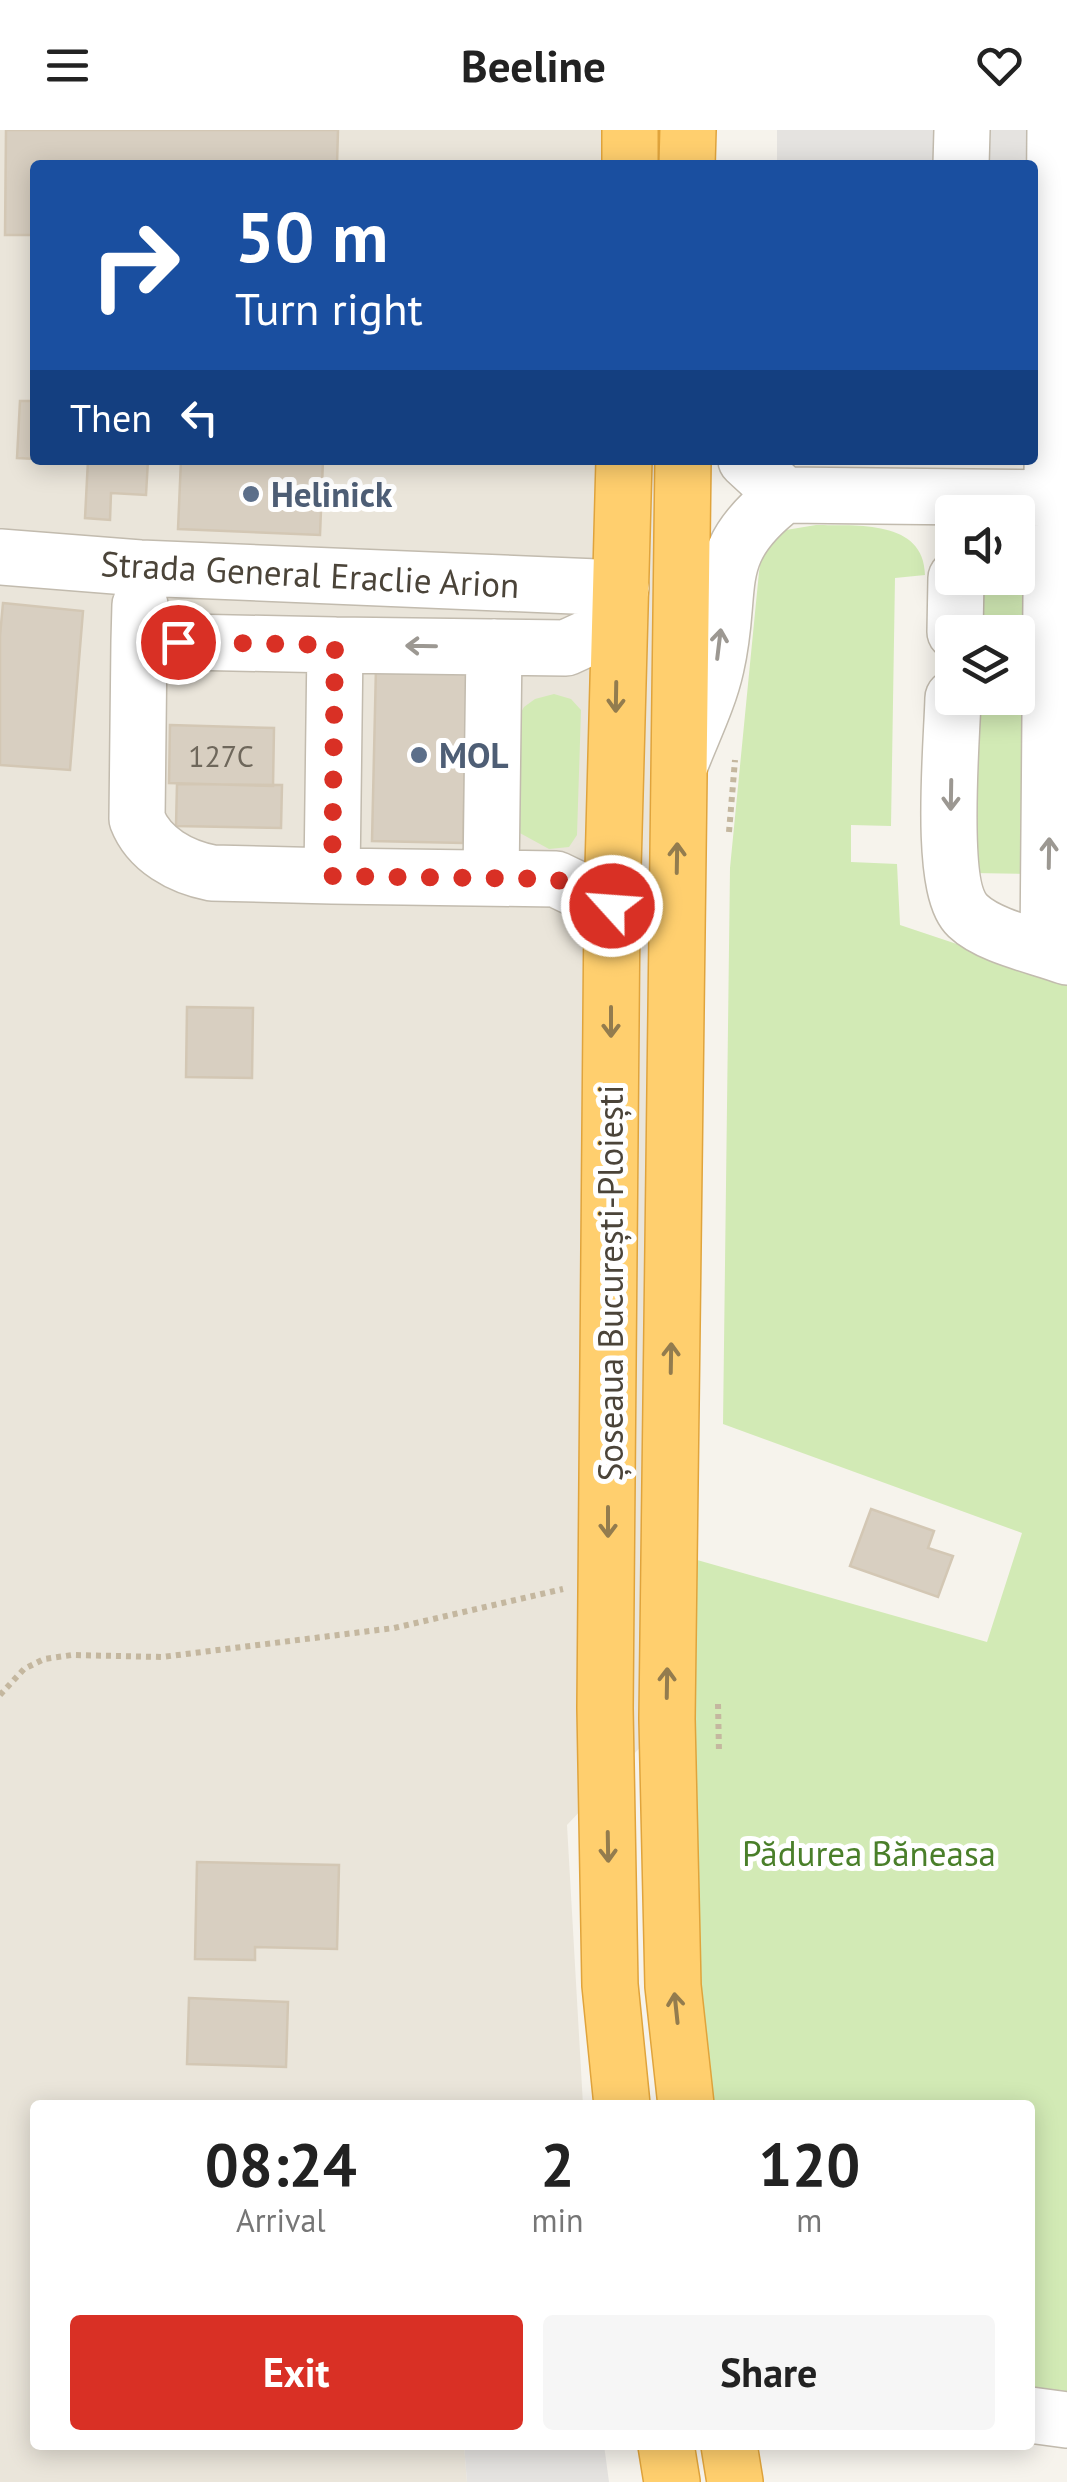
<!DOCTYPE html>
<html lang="en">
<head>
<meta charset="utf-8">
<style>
  body { margin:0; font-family:"PT Sans",sans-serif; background:#f6f6f6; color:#222; height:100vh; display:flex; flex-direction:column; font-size:38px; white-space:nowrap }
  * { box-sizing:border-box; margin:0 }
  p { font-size:32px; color:#767676 }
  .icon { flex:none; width:55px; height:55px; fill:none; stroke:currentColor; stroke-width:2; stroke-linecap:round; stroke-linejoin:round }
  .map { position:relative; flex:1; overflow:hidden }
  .drawer { position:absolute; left:30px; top:1970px; width:1005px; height:350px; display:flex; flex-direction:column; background:#fff; border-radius:10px; box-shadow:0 5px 25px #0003 }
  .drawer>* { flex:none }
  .banner { position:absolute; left:30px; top:30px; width:1008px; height:305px; border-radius:10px; box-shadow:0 5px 25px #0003; background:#1a4fa0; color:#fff; overflow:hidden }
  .tools { position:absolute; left:935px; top:365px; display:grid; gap:20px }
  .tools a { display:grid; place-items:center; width:100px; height:100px; border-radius:10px; background:#fff; box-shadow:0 5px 25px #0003; font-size:50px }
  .pin { position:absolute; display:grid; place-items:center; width:85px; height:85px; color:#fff; margin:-42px; border:5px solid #fff; border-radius:50%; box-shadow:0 2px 10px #0007 }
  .me { position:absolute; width:110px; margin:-55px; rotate:296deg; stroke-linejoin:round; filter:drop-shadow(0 0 8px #0008) }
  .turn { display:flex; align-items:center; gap:35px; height:210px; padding:0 40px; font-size:45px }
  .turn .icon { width:130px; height:130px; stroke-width:2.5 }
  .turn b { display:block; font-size:70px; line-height:85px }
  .then { display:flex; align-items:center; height:95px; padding:0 40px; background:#0003; gap:20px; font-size:38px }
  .eta { display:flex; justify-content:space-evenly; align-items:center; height:170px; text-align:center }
  .eta b { font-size:60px; font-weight:700; line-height:70px }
  .button { display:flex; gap:20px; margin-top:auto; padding:20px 40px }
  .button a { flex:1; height:115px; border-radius:10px; background:#d93025; color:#fff; font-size:40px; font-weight:700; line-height:115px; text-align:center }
  .button a+a { background:#f6f6f6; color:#222 }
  header { display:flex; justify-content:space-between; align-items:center; height:130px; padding:0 40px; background:#fff; font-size:45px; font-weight:700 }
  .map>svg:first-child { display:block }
  .residential { fill:#eae5da }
  .green { fill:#d2eab5 }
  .parking { fill:#e5e3e0 }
  .building { fill:#d8cfc1; stroke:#d3c7b4; stroke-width:2.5 }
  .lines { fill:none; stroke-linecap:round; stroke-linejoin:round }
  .minor-casing { stroke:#c2bbae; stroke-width:58 }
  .highway-casing { stroke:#e0a43c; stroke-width:58 }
  .path { stroke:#c4b79f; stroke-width:6; stroke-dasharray:5 5; stroke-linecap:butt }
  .minor { stroke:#fff; stroke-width:55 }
  .highway { stroke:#ffcf6e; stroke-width:55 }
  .oneway { stroke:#9c9892 }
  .oneway2 { stroke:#937c4e }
  .route { stroke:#d93025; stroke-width:18; stroke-dasharray:0 32.4 }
  .service-dot { fill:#5c6f8a; stroke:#fff; stroke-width:4 }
  .labels { text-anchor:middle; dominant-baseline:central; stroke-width:10; stroke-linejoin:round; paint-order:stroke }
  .number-label { font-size:30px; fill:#6e675b }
  .service-label { font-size:35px; font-weight:bold; fill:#4e5e75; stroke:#fff; text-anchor:start }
  .street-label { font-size:35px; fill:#4b4439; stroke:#fff }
  .park-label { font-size:35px; fill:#4a7f2a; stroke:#fff }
</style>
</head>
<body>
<header><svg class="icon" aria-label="menu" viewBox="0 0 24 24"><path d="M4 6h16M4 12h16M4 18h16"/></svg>Beeline<svg class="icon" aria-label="heart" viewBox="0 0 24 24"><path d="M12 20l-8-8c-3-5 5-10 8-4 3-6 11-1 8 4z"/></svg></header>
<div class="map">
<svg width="1067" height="2352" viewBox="0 0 1067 2352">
  <rect width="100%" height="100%" fill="#f6f3ec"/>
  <path class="residential" d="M0,0H688L687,35H35V330H683L667,1589L567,1695L583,1975H35V2315H464L467,2352H0Z"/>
  <path class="green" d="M816,395C856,396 924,389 925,445L895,448L891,696L851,695V732L897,734L900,795L1067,851V2290L1030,2285V1975H686L669,1422L987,1512L1022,1403L723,1294L730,738L759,442L762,423L780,401Z
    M1018,445L1037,446L1033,744L973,743L975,568H1018V502H976L977,448Z
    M554,564L571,569L581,580L577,705L569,717L549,719L518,702L513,597L524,577L535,569Z"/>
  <path class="parking" d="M777,0H1067L1032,35H777Z
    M464,2315H604L609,2352H467Z"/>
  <path class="building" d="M6,0H338L337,35H35V105H5Z
    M20,271H35V329L17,328Z
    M88,330H148L146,365L111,363L110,390L85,388Z
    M181,330H323L320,405L178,399Z
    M3,473L83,481L70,640L0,635V506Z
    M376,537L467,540L463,713L372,711Z
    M170,595L274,598L273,656L169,653Z
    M177,654L282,655L281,698L176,696Z
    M187,877L253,878L252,948L186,947Z
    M871,1379L934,1401L928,1418L953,1426L938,1467L850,1436Z
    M197,1732L339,1735L337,1819L255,1817V1830L195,1829Z
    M189,1868L288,1872L286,1937L187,1934Z"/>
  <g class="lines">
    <defs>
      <path id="minor" d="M961,35L962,0
        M784,365L1067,368
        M0,427L140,438L621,458
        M140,475L139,511L335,515
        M955,502L956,448
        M139,511L137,689C149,720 181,737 212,743L332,746
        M953,568C952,612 938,758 968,786C990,807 1038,816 1067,827
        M681,632C693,601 709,569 716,537C735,456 707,424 784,365L746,330
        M491,748L494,517
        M612,776L556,749L332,746L335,515L566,518L618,494
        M1048,820L1055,0
        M1030,2285L1067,2290"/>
      <path id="highway" d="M630,35V0
        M687,35L688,0
        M683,330L667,1589L673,1856L686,1975
        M622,1975L610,1855L605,1578L612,776L624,330
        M666,2315L672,2352
        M729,2315L735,2352"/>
    </defs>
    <use href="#minor" class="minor-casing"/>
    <use href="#highway" class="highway-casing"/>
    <path class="path" d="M729,702L735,630
      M0,1565L24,1539L44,1529L72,1525L162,1527L394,1498L563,1459
      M718,1574L719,1622"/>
    <use href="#minor" class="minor"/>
    <use href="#highway" class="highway"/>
  </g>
  <defs><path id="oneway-shaft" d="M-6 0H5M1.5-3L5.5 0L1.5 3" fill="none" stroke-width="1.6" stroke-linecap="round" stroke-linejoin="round" transform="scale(2.5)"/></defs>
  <g class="oneway">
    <use href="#oneway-shaft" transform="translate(719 514) rotate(-83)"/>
    <use href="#oneway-shaft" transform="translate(421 516) rotate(-179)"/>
    <use href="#oneway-shaft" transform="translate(951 665) rotate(91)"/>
    <use href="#oneway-shaft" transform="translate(1049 723) rotate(-89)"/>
  </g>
  <g class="oneway2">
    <use href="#oneway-shaft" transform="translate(616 567) rotate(91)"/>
    <use href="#oneway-shaft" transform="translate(677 728) rotate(-89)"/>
    <use href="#oneway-shaft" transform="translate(611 892) rotate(90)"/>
    <use href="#oneway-shaft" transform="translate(671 1228) rotate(-89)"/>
    <use href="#oneway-shaft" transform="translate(608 1392) rotate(90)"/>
    <use href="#oneway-shaft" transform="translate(667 1553) rotate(-89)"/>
    <use href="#oneway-shaft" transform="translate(608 1717) rotate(89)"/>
    <use href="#oneway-shaft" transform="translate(676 1878) rotate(-96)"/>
  </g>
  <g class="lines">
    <path class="route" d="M178,512L335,515L332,746L556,749L612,776"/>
  </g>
  <g class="service-dot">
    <circle cx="251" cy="364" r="10"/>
    <circle cx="419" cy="625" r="10"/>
  </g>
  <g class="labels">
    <g class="number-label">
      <text x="221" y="625">127C</text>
    </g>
    <g class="service-label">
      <text x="271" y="364">Helinick</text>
      <text x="439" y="625">MOL</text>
    </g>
    <g class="street-label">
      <text transform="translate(310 444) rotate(3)">Strada General Eraclie Arion</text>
      <text transform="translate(610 1153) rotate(-90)">Șoseaua București-Ploiești</text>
    </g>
    <g class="park-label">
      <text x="869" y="1723">Pădurea Băneasa</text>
    </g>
  </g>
</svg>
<div class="tools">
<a><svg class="icon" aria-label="sound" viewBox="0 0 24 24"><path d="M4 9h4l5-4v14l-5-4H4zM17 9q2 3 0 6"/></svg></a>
<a><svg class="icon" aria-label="layers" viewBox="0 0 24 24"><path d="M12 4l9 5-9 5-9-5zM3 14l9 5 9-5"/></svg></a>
</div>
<div class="pin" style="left:178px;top:512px;background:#d93025"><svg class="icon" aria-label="arrive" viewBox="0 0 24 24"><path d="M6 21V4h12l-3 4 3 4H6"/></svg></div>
<svg class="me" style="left:612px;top:776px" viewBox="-20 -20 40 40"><circle r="17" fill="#d93025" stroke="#fff" stroke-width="3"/><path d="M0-11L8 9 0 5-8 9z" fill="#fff"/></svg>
<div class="banner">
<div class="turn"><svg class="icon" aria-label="right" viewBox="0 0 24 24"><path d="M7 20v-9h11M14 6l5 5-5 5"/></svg><div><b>50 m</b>Turn right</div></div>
<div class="then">Then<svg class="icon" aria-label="left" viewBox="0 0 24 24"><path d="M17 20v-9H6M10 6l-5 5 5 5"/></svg></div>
</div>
<section class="drawer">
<div class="eta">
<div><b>08:24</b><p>Arrival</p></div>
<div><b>2</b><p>min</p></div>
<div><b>120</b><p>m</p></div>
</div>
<div class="button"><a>Exit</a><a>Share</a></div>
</section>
</div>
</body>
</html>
